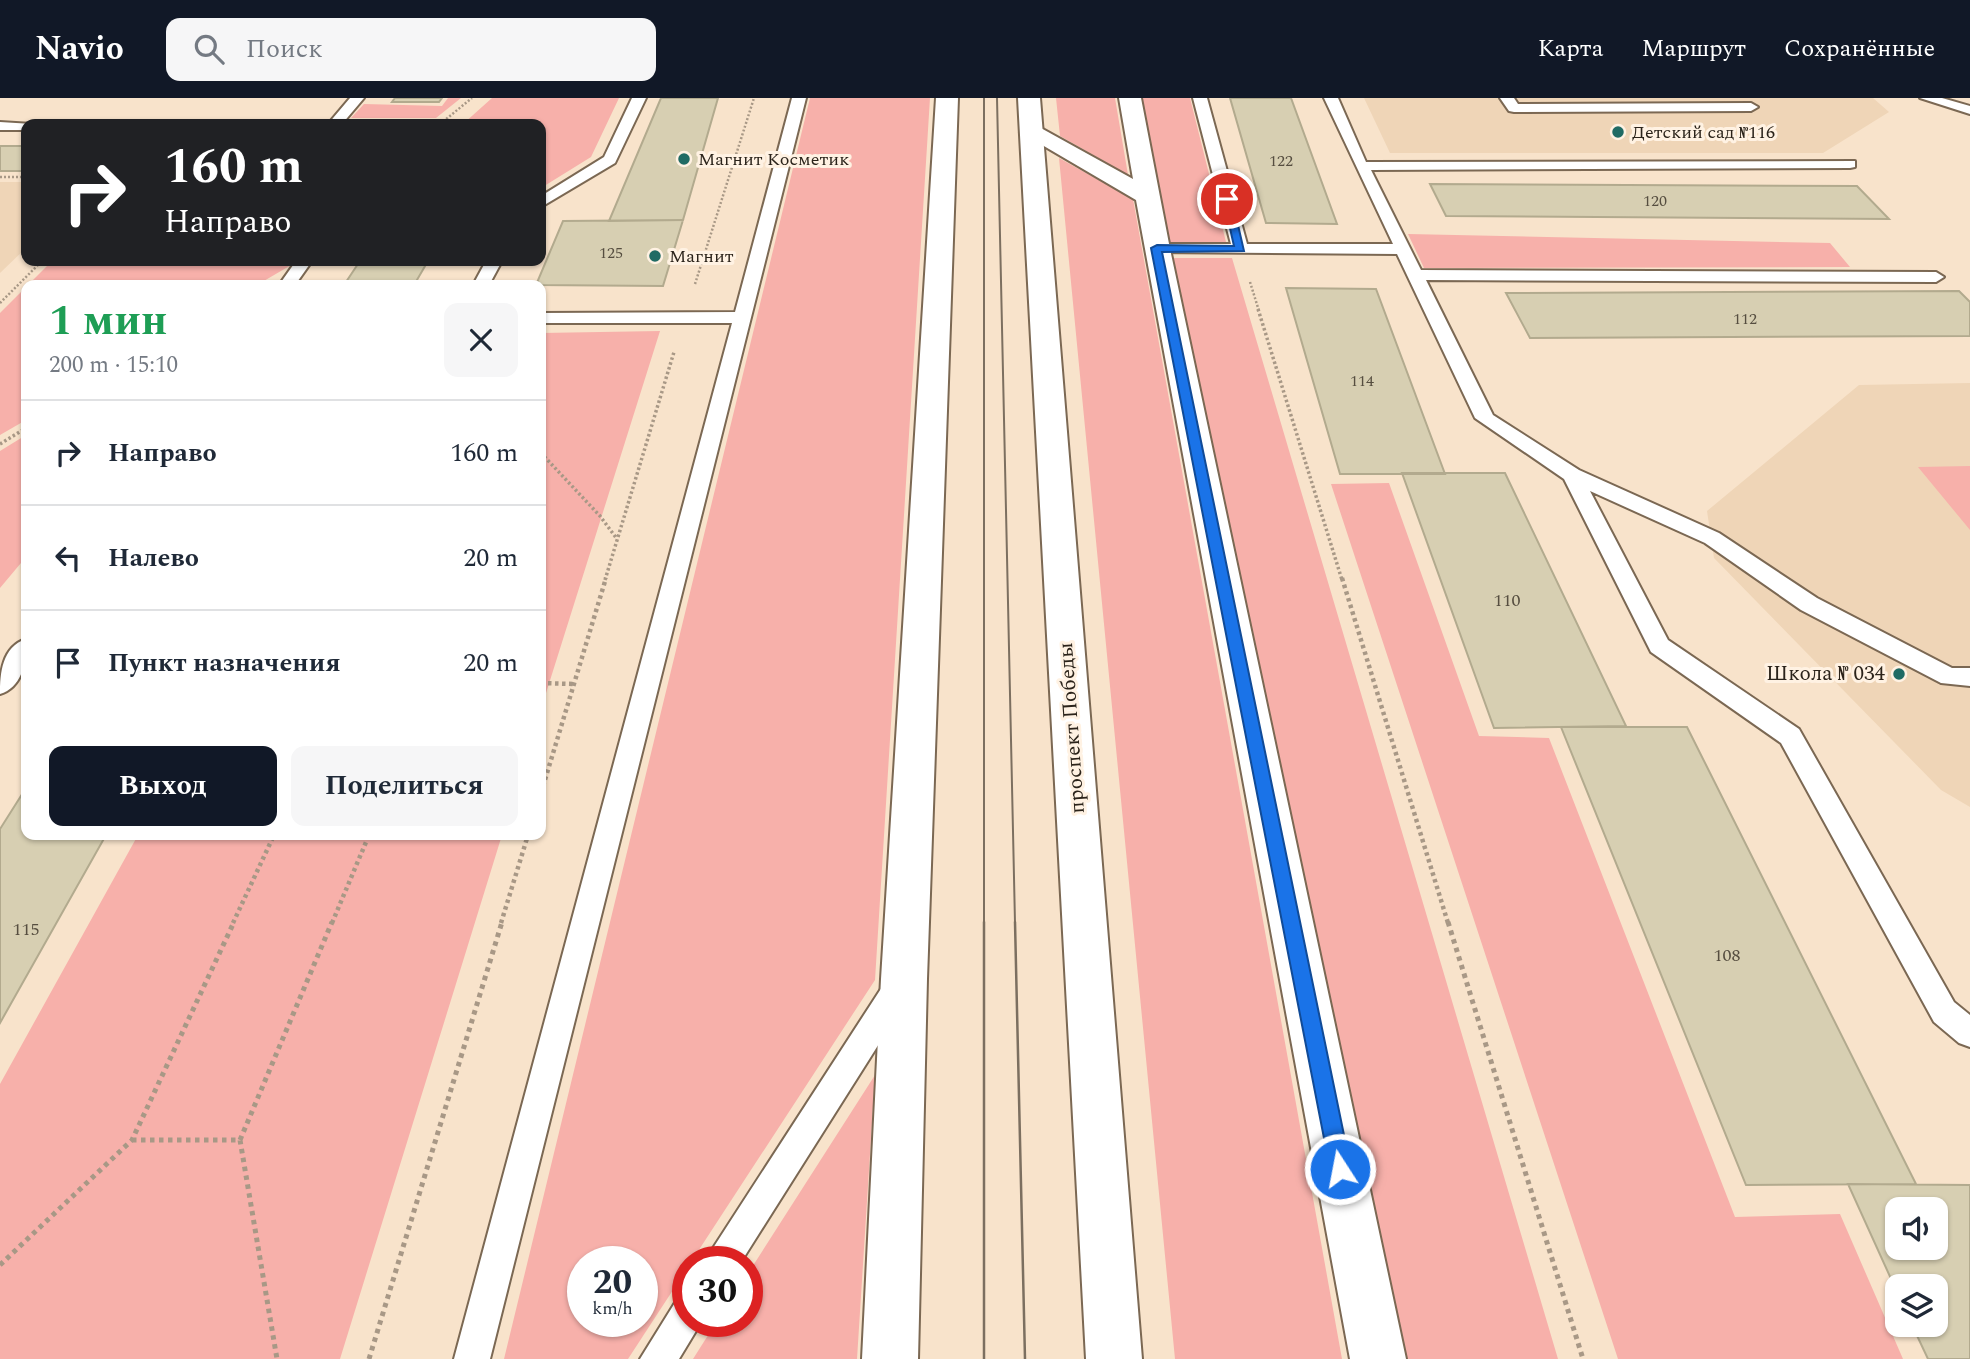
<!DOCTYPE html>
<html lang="ru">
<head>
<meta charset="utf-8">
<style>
  body { margin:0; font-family:Spectral,serif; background:#f6f6f7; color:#1f2937; height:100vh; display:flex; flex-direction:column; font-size:26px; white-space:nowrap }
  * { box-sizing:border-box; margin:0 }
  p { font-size:23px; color:#747a83 }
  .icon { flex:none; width:38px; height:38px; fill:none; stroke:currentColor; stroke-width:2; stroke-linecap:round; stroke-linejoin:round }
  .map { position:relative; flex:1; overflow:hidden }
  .drawer { position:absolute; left:21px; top:182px; width:525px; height:560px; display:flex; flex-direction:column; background:#fff; border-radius:14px; box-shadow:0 2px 5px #0004 }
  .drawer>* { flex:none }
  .guide { position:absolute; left:21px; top:21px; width:525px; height:147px; border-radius:14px; box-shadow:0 2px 5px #0004; background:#202124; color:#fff; overflow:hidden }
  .controls { position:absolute; left:1885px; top:1099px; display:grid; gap:14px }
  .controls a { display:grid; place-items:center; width:63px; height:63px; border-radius:14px; background:#fff; box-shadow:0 2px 5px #0004; font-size:35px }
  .speed { position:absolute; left:567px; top:1148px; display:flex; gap:14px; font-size:35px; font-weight:700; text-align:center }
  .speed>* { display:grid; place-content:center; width:91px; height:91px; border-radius:50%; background:#fff; box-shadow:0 2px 5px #0004; line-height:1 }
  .speed small { font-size:18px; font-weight:400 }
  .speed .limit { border:10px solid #d22; background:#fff; color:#111 }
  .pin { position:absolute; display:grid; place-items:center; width:60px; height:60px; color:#fff; margin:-30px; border:4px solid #fff; border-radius:50%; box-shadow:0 2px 7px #0007 }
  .me { position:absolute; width:77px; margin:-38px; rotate:349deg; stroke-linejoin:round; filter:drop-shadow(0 0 5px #0008) }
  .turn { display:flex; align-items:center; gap:24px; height:147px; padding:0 28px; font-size:32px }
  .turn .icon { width:91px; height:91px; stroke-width:2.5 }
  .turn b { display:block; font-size:49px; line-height:60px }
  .round { display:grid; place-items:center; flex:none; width:74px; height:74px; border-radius:14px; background:#f6f6f7 }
  .head { display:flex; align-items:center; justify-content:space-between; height:119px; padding:0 28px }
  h1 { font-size:42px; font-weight:700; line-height:52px; color:#1e9e55 }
  .primary-button { display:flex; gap:14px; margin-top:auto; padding:14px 28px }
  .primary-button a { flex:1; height:80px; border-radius:14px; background:#111827; color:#fff; font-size:28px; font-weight:700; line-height:80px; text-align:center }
  .primary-button a+a { background:#f6f6f7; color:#1f2937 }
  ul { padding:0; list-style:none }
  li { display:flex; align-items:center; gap:21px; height:105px; padding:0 28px; border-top:2px solid #e0e1e3 }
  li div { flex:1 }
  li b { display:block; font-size:26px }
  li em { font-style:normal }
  header { display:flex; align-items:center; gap:42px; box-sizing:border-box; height:98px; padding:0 35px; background:#111827; color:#fff }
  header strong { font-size:33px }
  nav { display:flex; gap:38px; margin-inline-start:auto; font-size:24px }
  .search { width:490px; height:63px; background:#f6f6f7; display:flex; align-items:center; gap:18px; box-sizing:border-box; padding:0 24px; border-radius:14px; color:#747a83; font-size:26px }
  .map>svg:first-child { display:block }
  .built { fill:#efd5b7 }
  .green { fill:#f7b0aa; fill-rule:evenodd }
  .building { fill:#d7cfb2; stroke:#b2aa8e; stroke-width:2; fill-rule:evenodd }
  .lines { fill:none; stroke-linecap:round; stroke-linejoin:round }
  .service-casing { stroke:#7b6853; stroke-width:4 }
  .minor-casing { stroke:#7b6853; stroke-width:4 }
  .primary-casing { stroke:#7b6853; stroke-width:4 }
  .path-far3 { stroke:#a89886; stroke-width:2.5; stroke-dasharray:2 2; stroke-linecap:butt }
  .path-far2 { stroke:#a89886; stroke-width:3.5; stroke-dasharray:2.5 2.5; stroke-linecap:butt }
  .path-far1 { stroke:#a89886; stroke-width:4.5; stroke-dasharray:3.5 3.5; stroke-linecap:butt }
  .path { stroke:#a89886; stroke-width:5; stroke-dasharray:4.5 4.5; stroke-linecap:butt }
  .service { fill:#fff; fill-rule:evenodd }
  .minor { fill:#fff; fill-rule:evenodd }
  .primary { fill:#fff; fill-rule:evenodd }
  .tram-far1 { stroke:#7c6f60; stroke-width:2 }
  .tram { stroke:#7c6f60; stroke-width:2.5 }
  .route { fill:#1a73e8; stroke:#114b97; stroke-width:2 }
  .poi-dot { fill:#206b64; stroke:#fff2e3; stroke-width:2.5 }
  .labels { text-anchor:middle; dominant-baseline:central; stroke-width:6; stroke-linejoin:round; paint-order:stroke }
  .far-number-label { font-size:16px; fill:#564e40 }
  .far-poi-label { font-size:18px; fill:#2b231a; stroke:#fff2e3; text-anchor:start }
  .number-label { font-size:18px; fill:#564e40 }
  .poi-label { font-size:21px; fill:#2b231a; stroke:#fff2e3; text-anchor:end }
  .street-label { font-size:21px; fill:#2b231a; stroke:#fff2e3 }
</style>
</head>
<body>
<header>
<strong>Navio</strong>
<div class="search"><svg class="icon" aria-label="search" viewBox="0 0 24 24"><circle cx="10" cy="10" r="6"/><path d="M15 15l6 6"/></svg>Поиск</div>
<nav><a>Карта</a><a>Маршрут</a><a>Сохранённые</a></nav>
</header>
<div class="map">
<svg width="1970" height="1261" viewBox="0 0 1970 1261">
  <rect width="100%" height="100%" fill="#f8e3cb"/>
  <path class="built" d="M1364,0H1873L1889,14L1823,55H1390Z
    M0,84H26V150L0,175Z
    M1970,285V709L1941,692L1714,460L1707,413L1859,287Z"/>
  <path class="green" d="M448,0H461L436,20H351L364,6L442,8Z
    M492,0H619L591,59L541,90V26H463Z
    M810,0H930L875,882L691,1164H688V1169L628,1261H504ZM583,1164H642V1223H583Z
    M1056,0H1115L1128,77L1060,38Z
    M1141,0H1190L1226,144H1169Z
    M1059,60L1133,101L1342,1261H1175Z
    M1408,136L1830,145L1850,169L1424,170Z
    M1171,160H1232L1558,1261H1404Z
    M52,163H298L257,187H28Z
    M26,189V322L0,337V215Z
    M660,233L541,611V235Z
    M26,337V459L0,490V353Z
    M1970,368V432L1918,369Z
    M1389,385L1479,638L1549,640L1735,1119L1840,1116L1903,1261H1618L1331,386Z
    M138,737H502L340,1261H0V986Z
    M875,977L857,1261H693L717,1223H747V1177Z"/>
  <path class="building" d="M395,0H442L439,4H392Z
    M661,0H718L683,122L609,123Z
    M1230,0H1291L1337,126L1266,125Z
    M0,48H26V73H0Z
    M1430,86L1857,88L1889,121L1446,118Z
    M683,122L663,188L536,187L563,123Z
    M360,163H428L414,187H344Z
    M1286,190L1376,191L1445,376H1340Z
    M1959,193L1970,204V238L1530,240L1506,195Z
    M1402,375H1505L1626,628L1494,630Z
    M1561,629H1687L1916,1086L1746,1087Z
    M26,690V737H106L0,925V731Z
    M1848,1086L1970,1087V1261H1928L1912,1227H1936V1188H1897V1194ZM1897,1111H1936V1150H1897Z"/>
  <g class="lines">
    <defs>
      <path id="service" d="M350,0H364L342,26H328Z
        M632,0H646L615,65L541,109V98L604,59Z
        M792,0H806L490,1261H454L732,225H541V215L735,214Z
        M1193,0H1207L1247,146H1393L1324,0H1338L1366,64L1855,63V69L1850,70L1371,72L1421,172L1936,174L1944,179L1936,184L1426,182L1493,317L1579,372L1719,435L1817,500L1952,570H1970V588L1941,585L1801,512L1705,445L1590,393L1668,542L1799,631L1954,904L1970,917V949L1959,945L1934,924L1781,645L1651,554L1564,381L1475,320L1397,156L1151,154V148L1157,146H1231Z
        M1500,0H1514L1518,6L1751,5L1758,9L1751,13L1514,14L1509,13Z
        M1920,0H1942L1970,8V16Z
        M0,24L32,26H26V32H0Z
        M296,163H312L295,187H279Z
        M486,163H502L489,187H473Z
        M26,541C27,562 23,589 0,596C0,575 2,549 26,541Z
        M896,879L906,883L911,893L906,903L741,1164H704L886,883Z
        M688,1198V1223H702L679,1261H640L676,1203Z"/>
      <path id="minor" d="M1119,0H1141L1170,151L1406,1261H1350L1136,102L1020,34L1031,27L1039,29L1133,81Z"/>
      <path id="primary" d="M936,0H958L927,881L918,1261H862L881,881Z
        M1018,0H1040L1142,1261H1086Z"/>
    </defs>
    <use href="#service" class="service-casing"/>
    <use href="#minor" class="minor-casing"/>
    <use href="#primary" class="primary-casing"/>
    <path class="path-far3" d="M440,26L472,0
      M0,79H26
      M1250,184L1259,213
      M695,186L754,0
      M0,205L42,163"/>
    <path class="path-far2" d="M1258,211L1342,482
      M0,346L26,330
      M541,355L600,418L617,441
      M605,482L674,254"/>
    <path class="path-far1" d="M1342,480L1448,825
      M541,585L574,586
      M541,695L606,480
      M233,825L274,737
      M332,825L369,737
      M501,825L528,737"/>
    <path class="path" d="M1448,824L1583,1261
      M132,1042H240L332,824
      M240,1042L277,1261
      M0,1167L132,1042L234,824
      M369,1261L502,824"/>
    <use href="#service" class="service"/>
    <use href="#minor" class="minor"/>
    <use href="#primary" class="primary"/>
    <path class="tram-far1" d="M984,0V825
      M997,0L1015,825"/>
    <path class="tram" d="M984,824V1261
      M1015,824L1025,1261"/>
  </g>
  <path class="route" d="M1223,99L1232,101L1244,153L1162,154L1351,1071L1348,1079L1340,1082L1333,1079L1330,1071L1151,150L1157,147L1234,148Z"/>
  <g class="poi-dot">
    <circle cx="1618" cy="34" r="7"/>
    <circle cx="684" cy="61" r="7"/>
    <circle cx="655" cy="158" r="7"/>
    <circle cx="1899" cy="576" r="7"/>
  </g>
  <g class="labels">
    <g class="far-number-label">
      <text x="1281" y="63">122</text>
      <text x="1655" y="103">120</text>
      <text x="611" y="155">125</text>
      <text x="1745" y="221">112</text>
      <text x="1362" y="283">114</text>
    </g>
    <g class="far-poi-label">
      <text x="1632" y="34">Детский сад №116</text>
      <text x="698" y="61">Магнит Косметик</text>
      <text x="669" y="158">Магнит</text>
    </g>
    <g class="number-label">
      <text x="1507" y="502">110</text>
      <text x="26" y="831">115</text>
      <text x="1727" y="857">108</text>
    </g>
    <g class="poi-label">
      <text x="1885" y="576">Школа № 034</text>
    </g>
    <g class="street-label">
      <text transform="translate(1072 630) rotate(-94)">проспект Победы</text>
    </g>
  </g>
</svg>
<div class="controls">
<a><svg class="icon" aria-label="sound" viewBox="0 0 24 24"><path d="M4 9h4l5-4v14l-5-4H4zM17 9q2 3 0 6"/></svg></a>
<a><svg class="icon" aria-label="layers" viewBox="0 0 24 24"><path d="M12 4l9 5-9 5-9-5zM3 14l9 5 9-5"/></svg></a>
</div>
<div class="speed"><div>20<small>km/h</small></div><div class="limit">30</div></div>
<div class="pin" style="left:1227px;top:101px;background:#d93025"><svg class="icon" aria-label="arrive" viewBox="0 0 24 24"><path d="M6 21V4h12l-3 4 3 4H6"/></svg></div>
<svg class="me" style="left:1340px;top:1071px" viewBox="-20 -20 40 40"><circle r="17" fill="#1a73e8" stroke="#fff" stroke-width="3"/><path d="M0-11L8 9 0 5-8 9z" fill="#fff"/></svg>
<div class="guide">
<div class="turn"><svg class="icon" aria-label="right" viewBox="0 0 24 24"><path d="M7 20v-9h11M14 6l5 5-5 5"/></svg><div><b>160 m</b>Направо</div></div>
</div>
<section class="drawer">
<div class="head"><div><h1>1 мин</h1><p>200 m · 15:10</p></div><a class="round"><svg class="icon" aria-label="close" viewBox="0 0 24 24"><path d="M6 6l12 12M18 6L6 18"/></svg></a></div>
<ul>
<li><svg class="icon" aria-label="right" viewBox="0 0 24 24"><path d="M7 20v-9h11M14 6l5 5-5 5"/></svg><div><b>Направо</b></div><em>160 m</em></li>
<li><svg class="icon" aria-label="left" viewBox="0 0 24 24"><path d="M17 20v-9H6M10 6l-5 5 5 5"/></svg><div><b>Налево</b></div><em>20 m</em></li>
<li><svg class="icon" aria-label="arrive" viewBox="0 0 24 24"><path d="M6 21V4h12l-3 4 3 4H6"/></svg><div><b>Пункт назначения</b></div><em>20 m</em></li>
</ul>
<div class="primary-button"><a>Выход</a><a>Поделиться</a></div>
</section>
</div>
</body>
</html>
